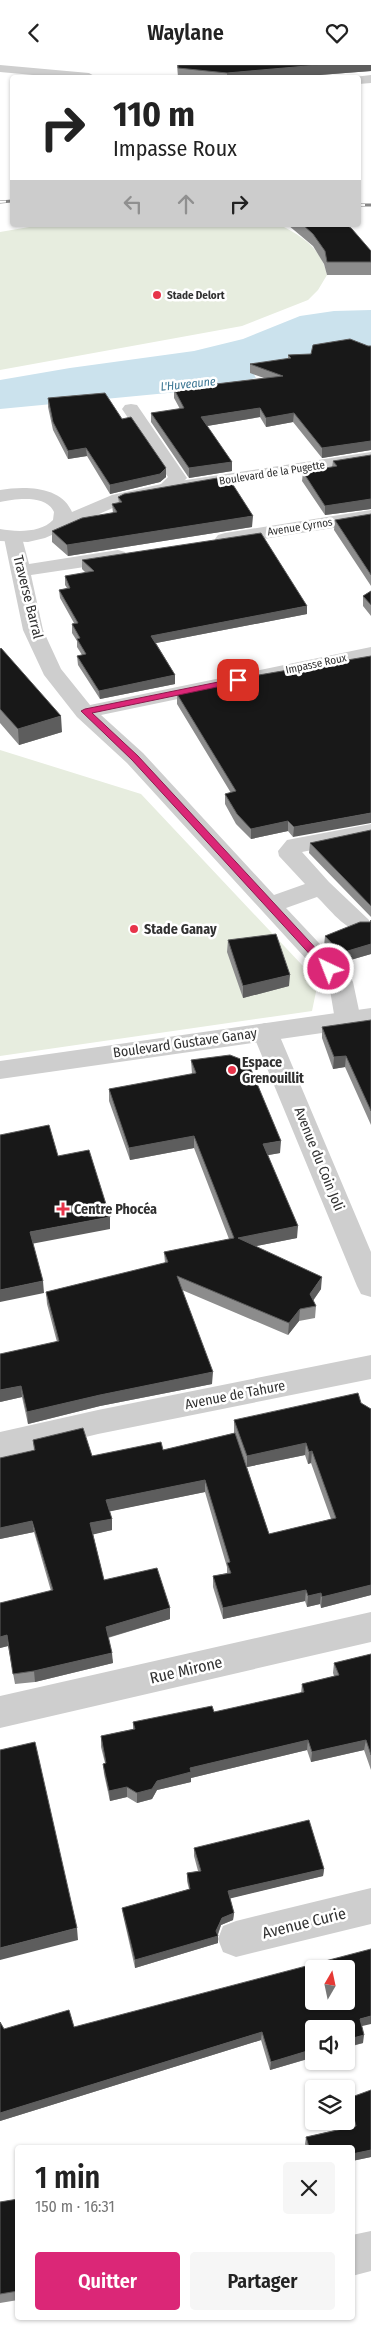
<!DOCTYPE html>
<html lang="fr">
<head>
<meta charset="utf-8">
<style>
  body { margin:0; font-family:"Fira Sans Condensed",sans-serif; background:#f6f6f6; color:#222; height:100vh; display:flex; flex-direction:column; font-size:19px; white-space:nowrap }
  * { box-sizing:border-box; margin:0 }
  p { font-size:16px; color:#767676 }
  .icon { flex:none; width:28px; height:28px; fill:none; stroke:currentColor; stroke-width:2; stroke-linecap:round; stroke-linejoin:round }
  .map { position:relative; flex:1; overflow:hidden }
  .side { position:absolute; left:15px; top:2080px; width:340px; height:175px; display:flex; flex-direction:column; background:#fff; border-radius:5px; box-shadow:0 1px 4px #0004 }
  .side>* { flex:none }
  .top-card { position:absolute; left:10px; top:10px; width:351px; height:152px; border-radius:5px; box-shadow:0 1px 4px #0004; background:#fff; color:#222; overflow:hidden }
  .needle { width:32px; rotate:9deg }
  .controls { position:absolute; left:305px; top:1895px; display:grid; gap:10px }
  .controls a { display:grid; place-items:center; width:50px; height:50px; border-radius:5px; background:#fff; box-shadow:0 1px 4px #0004; font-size:25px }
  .pin { position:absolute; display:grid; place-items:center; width:42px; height:42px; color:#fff; margin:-21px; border-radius:10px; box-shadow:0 2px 8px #0006 }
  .me { position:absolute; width:55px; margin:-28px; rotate:317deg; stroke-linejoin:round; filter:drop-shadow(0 0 4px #0008) }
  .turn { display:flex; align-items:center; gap:18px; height:105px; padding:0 20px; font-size:22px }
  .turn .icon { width:65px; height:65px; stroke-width:2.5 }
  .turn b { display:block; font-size:35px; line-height:42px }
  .lanes { display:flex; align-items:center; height:48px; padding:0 20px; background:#0003; justify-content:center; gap:25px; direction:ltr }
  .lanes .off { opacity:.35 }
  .round { display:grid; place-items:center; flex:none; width:52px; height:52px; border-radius:5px; background:#f6f6f6 }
  .overview { display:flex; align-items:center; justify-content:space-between; height:85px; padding:0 20px }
  h1 { font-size:30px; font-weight:600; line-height:38px }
  .button { display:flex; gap:10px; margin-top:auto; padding:10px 20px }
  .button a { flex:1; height:58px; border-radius:5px; background:#db2777; color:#fff; font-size:20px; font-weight:600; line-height:58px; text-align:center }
  .button a+a { background:#f6f6f6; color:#222 }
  header { display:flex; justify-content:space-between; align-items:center; height:65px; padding:0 20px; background:#fff; font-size:22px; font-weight:600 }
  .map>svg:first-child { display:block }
  .green { fill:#e7eddf }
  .water { fill:#cbe2ed }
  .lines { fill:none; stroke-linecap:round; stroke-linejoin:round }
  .minor { fill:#cecece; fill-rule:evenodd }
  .tertiary { fill:#cecece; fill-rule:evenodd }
  .rail-casing { stroke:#868686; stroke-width:3 }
  .rail { stroke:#fff; stroke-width:2; stroke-dasharray:6; stroke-linecap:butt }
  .wall { fill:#8c8c8c; fill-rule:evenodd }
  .shaded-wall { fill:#5d5d5d }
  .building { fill:#181818; stroke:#5d5d5d; fill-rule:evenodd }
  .route { fill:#db2777; stroke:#8e194d }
  .poi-dot { fill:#e7344a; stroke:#fff; stroke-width:2 }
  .labels { text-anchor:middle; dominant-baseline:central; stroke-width:5; stroke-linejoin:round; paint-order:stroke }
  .far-poi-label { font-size:11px; font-weight:bold; fill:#313131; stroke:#fff; text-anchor:start }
  .far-street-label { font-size:11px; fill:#313131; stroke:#fff }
  .far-water-label { font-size:12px; font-style:italic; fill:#3d7794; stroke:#fff }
  .street-label { font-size:14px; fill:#313131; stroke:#fff }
  .poi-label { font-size:14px; font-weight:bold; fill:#313131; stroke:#fff; text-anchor:start }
  .near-street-label { font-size:16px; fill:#313131; stroke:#fff }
</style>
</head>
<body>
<header><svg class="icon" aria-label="back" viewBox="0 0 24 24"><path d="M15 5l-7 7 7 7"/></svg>Waylane<svg class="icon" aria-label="heart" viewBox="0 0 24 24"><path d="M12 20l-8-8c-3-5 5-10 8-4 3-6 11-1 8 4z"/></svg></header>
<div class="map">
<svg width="371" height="2270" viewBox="0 0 371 2270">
  <rect width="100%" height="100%" fill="#fff"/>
  <path class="green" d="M41,160H280C302,171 322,184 327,210L318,225L308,235L242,261L0,305V167Z
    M0,685L141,729L318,917L312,946L0,991Z"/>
  <path class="water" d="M371,245V292L252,306L256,313L199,325L0,344V315L70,303L194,286L243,274L300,251L334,246Z"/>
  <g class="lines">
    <path class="minor" d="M0,0L89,8L96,12H55L0,7Z
      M371,10V18L359,19V12H354Z
      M131,339L137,340L187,413L171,429H157L155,425L168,412L122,344L125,340Z
      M371,445V457L225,480L218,478L215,474L218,470L225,468Z
      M14,467L21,469L29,499L118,485L125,487L128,491L125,495L118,497L31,510L43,565L61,604L90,640L371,582V594L101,650L143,688L274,830L305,819L279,791L278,786L287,775L371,759V773L302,787L329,817L369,855V865C348,871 331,845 317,832L286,843L350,911L353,917L361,955L357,961L348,964L339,961L335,955L329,919L127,698L77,652L44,610L23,565L4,473L7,469Z
      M265,958L274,961L278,967L371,1187V1232L361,1229L357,1221L252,967L256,961Z
      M371,1290V1314L98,1369L0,1393V1367L98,1345Z
      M371,1547V1577L0,1663V1631Z
      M371,1823V1859L236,1892L223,1887L218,1874L223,1861L236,1856Z
      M371,2166V2206L352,2211V2170Z"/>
    <path class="tertiary" d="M371,387V397L166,430L124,438L45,473L28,477L0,476V464C16,467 41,468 53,455L54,447C46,429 15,434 0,437V425C25,421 61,421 72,447L112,430L166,418Z
      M371,943V961L0,1014V996Z"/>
    <defs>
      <path id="rail" d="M0,137L12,136
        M359,140H371"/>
    </defs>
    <use href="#rail" class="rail-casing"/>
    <use href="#rail" class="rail"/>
  </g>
  <path class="wall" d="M177,0H371V6L294,12H178Z
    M288,160H347L371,186V210H327L324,199L313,181Z
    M371,281V385L322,393L293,357L266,362L260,352L207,361L232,397V406L189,413L151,357V348L180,344L174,333V324L264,313L250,308V299L288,294V290L311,289Z
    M48,333L122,354L166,412L160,417L110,429L87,391L68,394L53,365L48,342Z
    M371,390V444L325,450L302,416L303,407L332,402L333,396Z
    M229,415L252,462L68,491L52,477V466L113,448L112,439L119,438L118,432Z
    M371,449V521L334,465L335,455Z
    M82,495L307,549L156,578L175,610V619L100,634L78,600L77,591L82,590L77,582V576L72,568V559L74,558L60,533L59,525L67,523L65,520V511L86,508L82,504Z
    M371,526V551L363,541V531Z
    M0,584L62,667L19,680L0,658Z
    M371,591L293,772L288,766L251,774L236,759L225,739V729L231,728L177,639V629L247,616V612Z
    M371,765V852L309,788L310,778Z
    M371,855V889L340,898L324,881L325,871L370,857Z
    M228,875L289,921L243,933L227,887Z
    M371,955V1060L345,1002L333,1004L322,973V962Z
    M191,995L280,1088L268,1090L297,1173L256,1181L321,1224L313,1236L316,1241L315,1253L299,1256L288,1270L182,1225L212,1319L100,1341L28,1359L22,1332L0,1337L57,1277L47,1239L46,1227L165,1198L164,1187L229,1174L194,1083L130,1095L109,1036V1024L192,1009Z
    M361,1338L371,1344V1530L321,1543L320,1539L307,1542L305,1536L223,1554L213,1522V1511L227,1508V1502L205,1427L110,1446L112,1465L93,1469L104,1515L170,1554L108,1573L113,1598L35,1617L15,1619L8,1581L0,1583V1538L51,1526L34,1467L0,1474V1393L34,1386L33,1375L92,1391L163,1385L234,1368V1355ZM305,1390L308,1399L311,1398L331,1454L269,1469L247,1402Z
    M371,1589V1705L364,1685L311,1697L307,1685L191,1713V1717L157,1725L152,1734L137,1738L127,1732L110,1736L104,1709L103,1699L105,1698L101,1682V1671L133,1664V1657L214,1647L301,1628L302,1619L334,1611L333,1608L334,1598Z
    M194,1783L324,1804L323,1811L230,1833L234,1848L233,1855L221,1860L218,1870V1878L135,1903L123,1850L122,1843L189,1824L187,1816V1808L198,1806L194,1791Z
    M0,1957L4,1964L74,1962L362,1961L363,1978L270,2005L261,1975L0,2056Z
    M349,2033L371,2092L352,2096V2082H306L305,2079L306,2072L352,2061L348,2041Z
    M18,2134V2235L0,2238V2137Z"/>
  <path class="shaded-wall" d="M318,0H371V6L294,12H227V8Z
    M260,343V352L201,362V352Z
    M294,348L293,357L266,362V353Z
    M371,376V385L322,393V383Z
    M86,383L87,391L68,394V386Z
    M232,397V406L189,413V403Z
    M166,403V412L160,417L110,429V420Z
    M371,434V444L325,450V441Z
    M253,451L252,462L68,491L67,480Z
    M307,541V549L151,579V571Z
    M175,610V619L100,634L99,626Z
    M61,651L62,667L19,680L18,664Z
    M371,748V758L293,772L294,762Z
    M288,756V766L251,774V764Z
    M371,879V889L340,898L341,888Z
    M290,910L289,921L243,933V921Z
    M346,991L345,1002L333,1004L334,992Z
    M194,1071V1083L130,1095L129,1083Z
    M281,1076L280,1088L263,1091V1079Z
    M110,1152V1164L31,1179L30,1167Z
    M298,1161L297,1173L237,1185L238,1173Z
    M322,1212L321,1224L309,1241L310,1229Z
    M43,1216L44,1228L0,1237V1225Z
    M300,1244L299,1256L288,1270L289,1258Z
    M213,1307L212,1319L100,1341L28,1359L27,1347L100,1330Z
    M21,1321L22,1332L0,1337V1325Z
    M306,1378L305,1390L247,1402V1391Z
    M312,1386L311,1398L308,1399L309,1387Z
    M205,1415V1427L107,1447L106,1435Z
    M112,1454V1465L91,1470L90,1458Z
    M32,1456L34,1467L0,1474V1463Z
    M371,1520V1530L321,1543L322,1532Z
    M306,1525L305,1536L223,1554V1543Z
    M321,1528L320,1539L307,1542L308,1531Z
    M170,1543V1554L106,1573V1562Z
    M7,1570L8,1581L0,1583V1572Z
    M112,1588L113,1598L35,1617L34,1606Z
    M308,1675L307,1685L191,1713V1717L157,1725L152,1734L137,1738V1728L157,1716L190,1703Z
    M366,1675L364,1685L311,1697L312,1687Z
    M127,1722V1732L110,1736L109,1726Z
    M324,1804L323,1811L228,1834V1826Z
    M234,1848L233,1855L221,1860L217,1871H218V1878L135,1903V1895L216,1866L222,1853Z
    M77,1863L78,1875L0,1895V1883Z
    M371,1951V1959L358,1962L360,1954Z
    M262,1967L261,1975L0,2056V2048Z
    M364,1970L363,1978L346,1982V1975Z
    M314,1984V1992L270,2005L271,1997Z
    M371,2085V2092L352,2096V2089Z"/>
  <path class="building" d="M178,0H318L227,8L178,3Z
    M303,160H347L352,164L371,186V197H327L325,186L313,169Z
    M350,274L368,281H371V376L322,383L294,348L266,353L260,343L201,352L232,397L189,403L151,348L184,343L174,324L283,311L250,299L291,293L288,290L311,289L313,280Z
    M105,328L122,354L131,352L166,403L160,409L110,420L86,383L68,386L53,357L48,333Z
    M371,390V434L325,441L303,407L337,401L333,396Z
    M229,411L228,412L253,451L67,480L52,466L82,453L117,447L112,439L122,437L118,432L124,429Z
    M371,449V510L335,455Z
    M261,468L307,541L151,571L175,610L99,626L77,591L86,589L77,574L80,573L72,559L78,558L59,525L70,523L65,511L94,506L82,495Z
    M371,526V540L363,531Z
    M1,583L61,651L18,664L0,644V584Z
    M371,591V748L294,762L288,756L251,764L237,749L225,729L236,726L177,629L249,615L247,612Z
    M371,765V841L310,778Z
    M371,855V879L341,888L325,871L360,857H370Z
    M276,869L290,910L243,921L228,875Z
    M371,955V1046L346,991L334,992L322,962Z
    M230,990L248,997L281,1076L263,1079L298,1161L238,1173L322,1212L310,1229L316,1241L300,1244L289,1258L177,1211L213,1307L100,1330L27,1347L21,1321L0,1325V1289L59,1276L46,1227L168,1197L164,1187L234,1173L194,1071L129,1083L109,1024L196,1008L191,995Z
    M49,1060L58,1091L89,1085L110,1152L30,1167L43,1216L0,1225V1070Z
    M358,1328L361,1338L371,1344V1520L322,1532L321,1528L308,1531L306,1525L223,1543L213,1511L231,1508L227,1498L230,1497L205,1415L106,1435L112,1454L90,1458L104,1515L157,1503L170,1543L106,1562L112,1588L34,1606L13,1609L7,1570L0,1572V1538L53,1525L32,1456L0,1463V1393L35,1385L33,1375L83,1363L92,1391L161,1377L163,1385L235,1368L269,1469L336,1453L312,1386L309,1387L306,1378L247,1391L234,1355Z
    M371,1589V1690L366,1675L312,1687L308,1675L190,1703L191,1707L157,1716L152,1724L137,1728L127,1722L109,1726L103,1699L106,1698L101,1671L135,1664L133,1657L212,1641L214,1647L304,1627L302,1619L339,1610L334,1598Z
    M35,1677L77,1863L0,1883V1685Z
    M309,1755L324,1804L228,1826L234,1848L222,1853L216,1866L218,1871L135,1895L122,1843L190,1824L187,1808L201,1806L194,1783Z
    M371,1884V1951L360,1954L364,1970L346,1975V1964H314V1984L271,1997L262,1967L0,2048V1957L4,1964L69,1945L74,1962ZM314,1904H346V1936H314Z
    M371,2025V2085L352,2089V2082H309L306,2072L356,2061L349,2033Z
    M18,2134V2226L0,2229V2137Z"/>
  <path class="route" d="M238,613H241V617L92,648L138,691L333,902V907H326L132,695L81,646L85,644Z"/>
  <g class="poi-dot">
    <circle cx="157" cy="230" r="5"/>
    <circle cx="134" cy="864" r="5"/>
    <circle cx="232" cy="1005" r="5"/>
    <path d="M60.5 1136.5h5v5h5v5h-5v5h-5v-5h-5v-5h5z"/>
  </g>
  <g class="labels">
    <g class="far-poi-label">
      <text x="167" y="230">Stade Delort</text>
    </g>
    <g class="far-street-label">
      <text transform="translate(272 408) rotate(-9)">Boulevard de la Pugette</text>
      <text transform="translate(300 462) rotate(-9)">Avenue Cyrnos</text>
      <text transform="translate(316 599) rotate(-12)">Impasse Roux</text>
    </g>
    <g class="far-water-label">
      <text transform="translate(188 319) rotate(-6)">L'Huveaune</text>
    </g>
    <g class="street-label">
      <text transform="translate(28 532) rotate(76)">Traverse Barral</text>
      <text transform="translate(185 978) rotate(-8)">Boulevard Gustave Ganay</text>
      <text transform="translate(319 1094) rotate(68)">Avenue du Coin Joli</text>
      <text transform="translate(235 1330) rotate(-11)">Avenue de Tahure</text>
    </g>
    <g class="poi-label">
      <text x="144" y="864">Stade Ganay</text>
      <text x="242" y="997">Espace<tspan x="242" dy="16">Grenouillit</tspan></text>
      <text x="74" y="1144">Centre Phocéa</text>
    </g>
    <g class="near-street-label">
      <text transform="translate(186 1605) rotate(-13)">Rue Mirone</text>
      <text transform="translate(304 1858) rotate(-14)">Avenue Curie</text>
    </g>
  </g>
</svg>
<div class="controls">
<a><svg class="needle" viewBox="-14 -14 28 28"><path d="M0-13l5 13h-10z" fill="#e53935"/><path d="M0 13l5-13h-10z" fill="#767676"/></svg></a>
<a><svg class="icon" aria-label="sound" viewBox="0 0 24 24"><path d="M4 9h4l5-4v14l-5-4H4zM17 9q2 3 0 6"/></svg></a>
<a><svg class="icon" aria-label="layers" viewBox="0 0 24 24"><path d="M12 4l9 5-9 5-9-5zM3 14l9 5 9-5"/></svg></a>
</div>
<div class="pin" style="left:238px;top:615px;background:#d93025"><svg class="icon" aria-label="arrive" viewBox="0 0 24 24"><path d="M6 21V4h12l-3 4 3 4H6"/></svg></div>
<svg class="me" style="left:329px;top:904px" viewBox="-20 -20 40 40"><circle r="17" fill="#db2777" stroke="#fff" stroke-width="3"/><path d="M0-11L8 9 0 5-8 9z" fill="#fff"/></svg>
<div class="top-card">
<div class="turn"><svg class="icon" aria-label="right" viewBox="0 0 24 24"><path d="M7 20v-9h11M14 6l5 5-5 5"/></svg><div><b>110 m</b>Impasse Roux</div></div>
<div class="lanes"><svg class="icon off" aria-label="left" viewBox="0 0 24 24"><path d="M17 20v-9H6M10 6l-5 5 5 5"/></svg><svg class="icon off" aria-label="ahead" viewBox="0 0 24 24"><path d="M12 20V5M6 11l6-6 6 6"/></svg><svg class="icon" aria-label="right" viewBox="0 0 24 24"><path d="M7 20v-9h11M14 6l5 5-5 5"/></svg></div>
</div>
<section class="side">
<div class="overview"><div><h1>1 min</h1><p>150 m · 16:31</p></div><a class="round"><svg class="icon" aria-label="close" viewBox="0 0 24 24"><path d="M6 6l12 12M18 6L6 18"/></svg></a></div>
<div class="button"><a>Quitter</a><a>Partager</a></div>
</section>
</div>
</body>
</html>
